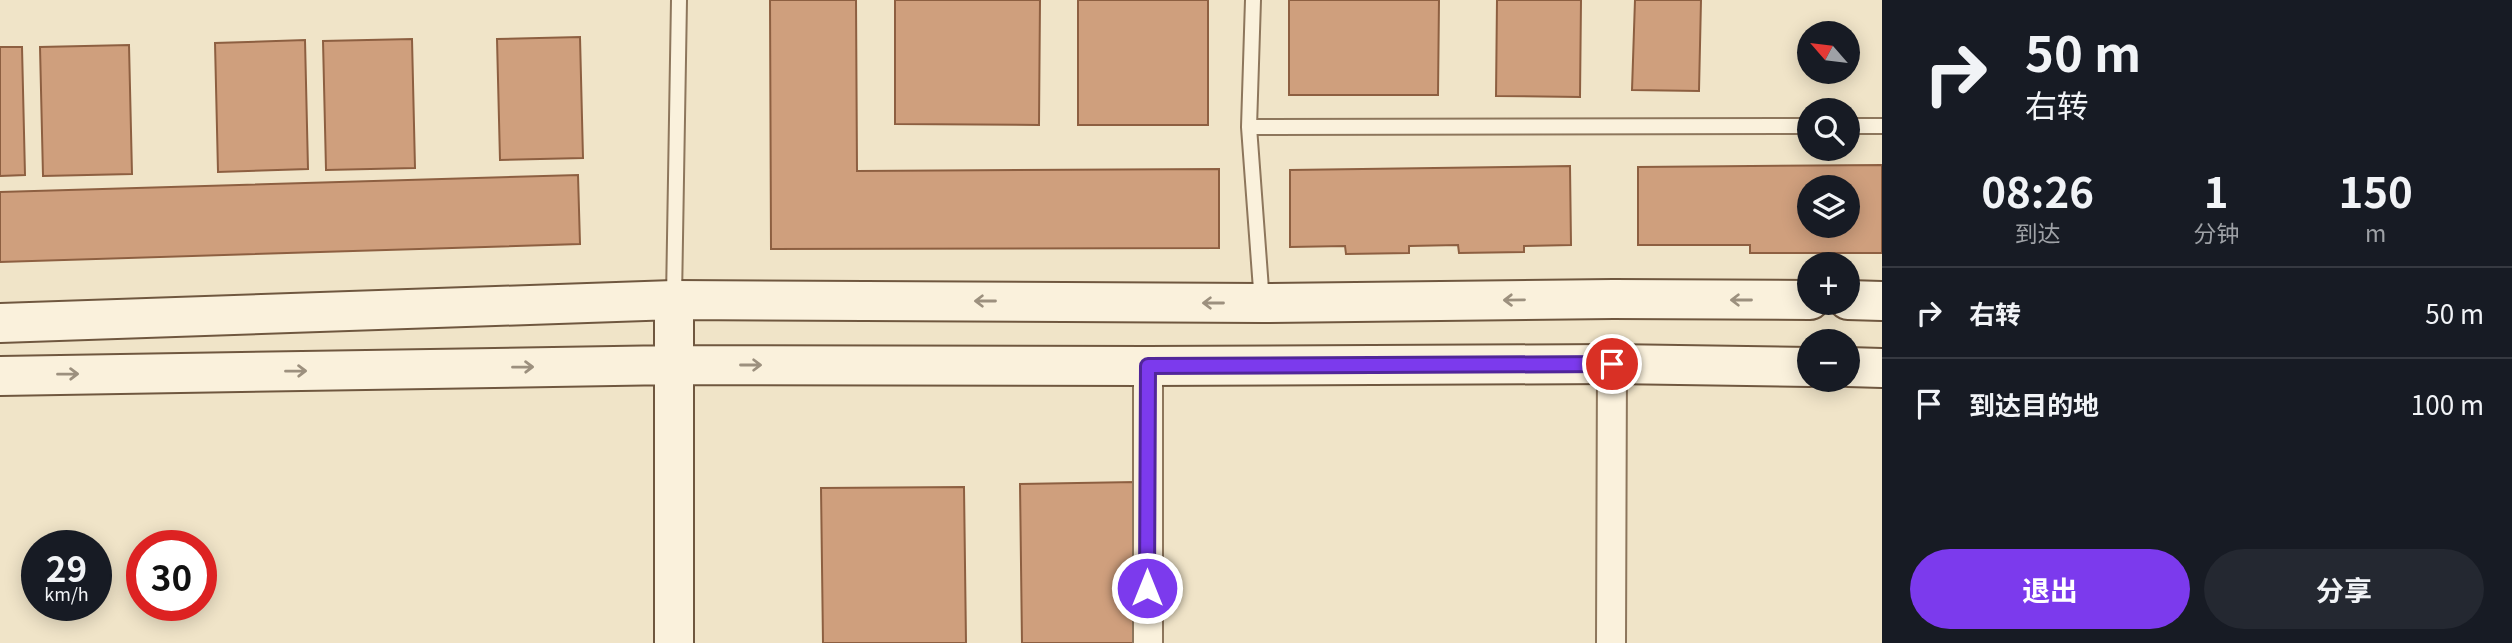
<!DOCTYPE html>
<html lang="zh">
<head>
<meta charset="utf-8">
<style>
  body { margin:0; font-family:Georgia,"Noto Sans SC",serif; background:#242831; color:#f1f3f6; height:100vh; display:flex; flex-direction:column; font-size:26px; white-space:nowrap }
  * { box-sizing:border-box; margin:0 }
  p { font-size:23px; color:#9ea1a6 }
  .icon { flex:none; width:38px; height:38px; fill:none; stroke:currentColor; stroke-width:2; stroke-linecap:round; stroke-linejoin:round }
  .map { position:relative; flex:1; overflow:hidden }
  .drawer { display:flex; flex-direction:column; background:#171b24; width:630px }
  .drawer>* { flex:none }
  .top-card { background:#171b24; color:#f1f3f6; overflow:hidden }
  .needle { width:46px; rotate:298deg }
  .tools { position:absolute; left:1797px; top:21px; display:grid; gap:14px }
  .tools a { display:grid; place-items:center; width:63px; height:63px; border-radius:50%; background:#171b24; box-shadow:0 4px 18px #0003; font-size:35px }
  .speed { position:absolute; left:21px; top:530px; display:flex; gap:14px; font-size:35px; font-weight:700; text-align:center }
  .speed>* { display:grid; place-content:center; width:91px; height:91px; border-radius:50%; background:#171b24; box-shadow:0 4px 18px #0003; line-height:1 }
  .speed small { font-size:18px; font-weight:400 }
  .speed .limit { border:10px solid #d22; background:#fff; color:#111 }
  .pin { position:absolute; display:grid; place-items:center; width:60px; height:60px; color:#fff; margin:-30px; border:4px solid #fff; border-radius:50%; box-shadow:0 2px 7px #0007 }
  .me { position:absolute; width:77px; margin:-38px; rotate:0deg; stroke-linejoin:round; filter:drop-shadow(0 0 5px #0008) }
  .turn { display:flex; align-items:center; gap:24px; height:147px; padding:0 28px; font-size:32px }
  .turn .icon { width:91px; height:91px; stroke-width:2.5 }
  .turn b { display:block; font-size:49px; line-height:60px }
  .eta { display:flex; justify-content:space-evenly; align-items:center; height:119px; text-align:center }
  .eta b { font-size:42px; font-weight:700; line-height:49px }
  .primary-button { display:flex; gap:14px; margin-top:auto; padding:14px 28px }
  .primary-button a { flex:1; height:80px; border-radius:42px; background:#7c3aed; color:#fff; font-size:28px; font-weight:700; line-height:80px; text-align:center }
  .primary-button a+a { background:#242831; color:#f1f3f6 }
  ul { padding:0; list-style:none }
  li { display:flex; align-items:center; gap:21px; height:91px; padding:0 28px; border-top:2px solid #363941 }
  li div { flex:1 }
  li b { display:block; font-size:26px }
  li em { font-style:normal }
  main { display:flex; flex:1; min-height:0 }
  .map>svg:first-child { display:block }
  .building { fill:#cf9f7d; stroke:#8d5f41; stroke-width:2; fill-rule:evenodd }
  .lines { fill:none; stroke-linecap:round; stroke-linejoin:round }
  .lane-casing { stroke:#8d765c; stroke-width:18 }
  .street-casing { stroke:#8d765c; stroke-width:32 }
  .secondary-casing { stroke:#6f573f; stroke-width:42 }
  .lane { stroke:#faf1dc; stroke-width:14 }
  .street { stroke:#faf1dc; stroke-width:28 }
  .secondary { stroke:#faf1dc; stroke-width:38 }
  .oneway { stroke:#9c907e }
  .route-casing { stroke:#51269a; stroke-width:18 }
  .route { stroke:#7c3aed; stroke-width:12 }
</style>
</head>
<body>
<main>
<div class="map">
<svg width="1882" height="643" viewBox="0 0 1882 643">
  <rect width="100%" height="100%" fill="#f0e4c8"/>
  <path class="building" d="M770,0H856L857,171L1219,169V248L771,249Z
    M895,0H1040L1039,125L895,124Z
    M1078,0H1208V125H1078Z
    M1289,0H1439L1438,95H1289Z
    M1497,0H1581L1580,97L1496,96Z
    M1635,0H1701L1699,91L1632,90Z
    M580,37L583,158L500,160L497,39Z
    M412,39L415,168L326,170L323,41Z
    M305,40L308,169L218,172L215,43Z
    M129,45L132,174L43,176L40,47Z
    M0,47H22L25,175L0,176Z
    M1882,165V253H1750V245H1638V167ZM1810,187H1848V226H1810Z
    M1570,166L1571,245L1524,246V252L1459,253L1458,245L1409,246V253L1346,254L1345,246L1290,247V170Z
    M578,175L580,244L0,262V192Z
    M1135,482L1137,643H1022L1020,484Z
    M964,487L966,643H823L821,488Z"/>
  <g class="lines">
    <defs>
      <path id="lane" d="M1253,0L1249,127L1262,303
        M1848,126H1882
        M1249,127L1810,126
        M674,298L679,0"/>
      <path id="street" d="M1148,643V366
        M1611,643L1612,364"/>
      <path id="secondary" d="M674,300V643
        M1848,300L1882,301
        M0,323L674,300L1262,303L1613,299L1810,300
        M1848,367L1882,368
        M0,376L674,365L1148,366L1612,364L1810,367"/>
    </defs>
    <use href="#lane" class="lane-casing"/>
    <use href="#street" class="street-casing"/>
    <use href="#secondary" class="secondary-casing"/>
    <use href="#lane" class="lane"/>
    <use href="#street" class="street"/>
    <use href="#secondary" class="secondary"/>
  </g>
  <defs><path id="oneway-shaft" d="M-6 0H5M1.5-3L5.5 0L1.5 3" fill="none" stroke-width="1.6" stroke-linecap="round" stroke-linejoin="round" transform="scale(1.75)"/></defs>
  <g class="oneway">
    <use href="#oneway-shaft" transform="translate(1514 300) rotate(179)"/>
    <use href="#oneway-shaft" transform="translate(1741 300) rotate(-180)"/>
    <use href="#oneway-shaft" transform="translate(985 301) rotate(-180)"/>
    <use href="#oneway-shaft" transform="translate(1213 303) rotate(-180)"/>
    <use href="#oneway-shaft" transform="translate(751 365)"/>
    <use href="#oneway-shaft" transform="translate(523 367) rotate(-1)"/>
    <use href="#oneway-shaft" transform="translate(296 371) rotate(-1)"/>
    <use href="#oneway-shaft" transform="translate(68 374) rotate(-1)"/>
  </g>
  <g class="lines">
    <defs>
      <path id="route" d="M1147,588L1148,366L1612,364"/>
    </defs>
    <use href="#route" class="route-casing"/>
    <use href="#route" class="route"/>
  </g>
</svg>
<div class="tools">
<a><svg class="needle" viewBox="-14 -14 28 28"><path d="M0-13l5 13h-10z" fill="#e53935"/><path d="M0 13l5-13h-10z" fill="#9ea1a6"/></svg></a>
<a><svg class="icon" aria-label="search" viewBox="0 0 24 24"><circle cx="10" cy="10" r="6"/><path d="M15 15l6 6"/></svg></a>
<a><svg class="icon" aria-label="layers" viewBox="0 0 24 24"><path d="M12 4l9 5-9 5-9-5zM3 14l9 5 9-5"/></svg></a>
<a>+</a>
<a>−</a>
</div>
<div class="speed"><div>29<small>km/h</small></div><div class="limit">30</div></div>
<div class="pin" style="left:1612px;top:364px;background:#d93025"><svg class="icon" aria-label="arrive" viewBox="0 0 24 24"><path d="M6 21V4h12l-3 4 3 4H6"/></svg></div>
<svg class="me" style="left:1147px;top:588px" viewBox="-20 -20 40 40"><circle r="17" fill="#7c3aed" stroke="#fff" stroke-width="3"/><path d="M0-11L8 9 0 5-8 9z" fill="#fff"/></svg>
</div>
<section class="drawer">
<div class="top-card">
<div class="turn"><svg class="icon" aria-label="right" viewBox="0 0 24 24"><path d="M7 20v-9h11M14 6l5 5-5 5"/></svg><div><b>50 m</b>右转</div></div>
</div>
<div class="eta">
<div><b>08:26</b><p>到达</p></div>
<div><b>1</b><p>分钟</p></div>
<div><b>150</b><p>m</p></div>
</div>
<ul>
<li><svg class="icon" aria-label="right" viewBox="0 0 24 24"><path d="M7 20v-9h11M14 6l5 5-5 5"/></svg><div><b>右转</b></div><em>50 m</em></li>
<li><svg class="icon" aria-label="arrive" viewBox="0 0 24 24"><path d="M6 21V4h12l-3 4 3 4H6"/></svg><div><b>到达目的地</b></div><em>100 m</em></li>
</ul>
<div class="primary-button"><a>退出</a><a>分享</a></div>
</section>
</main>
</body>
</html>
